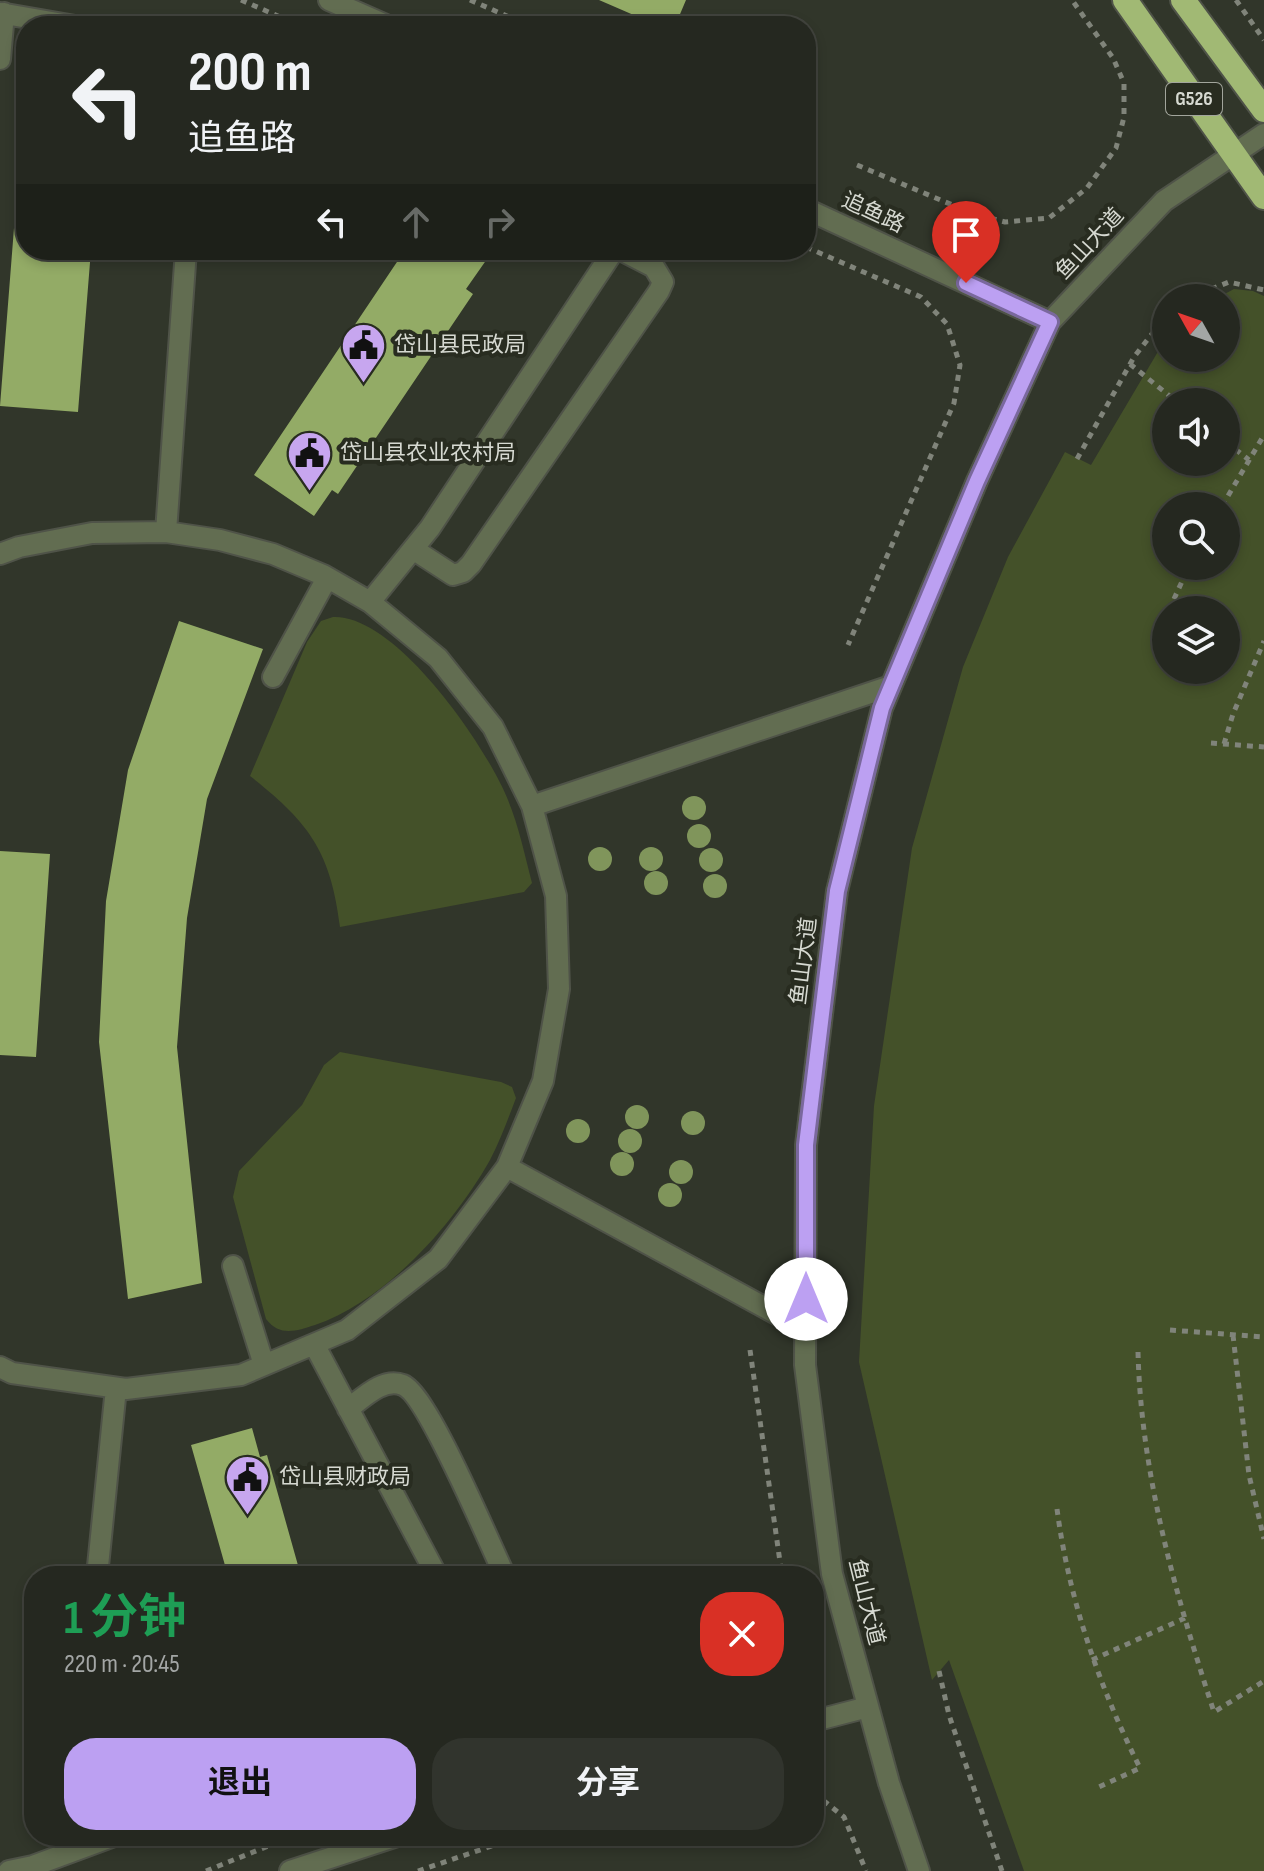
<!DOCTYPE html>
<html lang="zh">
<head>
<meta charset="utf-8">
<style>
  body { margin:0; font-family:"Sofia Sans Condensed","Noto Sans SC",sans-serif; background:#31342d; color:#f1f3f6; height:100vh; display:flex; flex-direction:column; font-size:30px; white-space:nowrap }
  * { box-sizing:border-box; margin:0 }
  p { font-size:26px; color:#a3a6a5 }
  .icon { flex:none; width:44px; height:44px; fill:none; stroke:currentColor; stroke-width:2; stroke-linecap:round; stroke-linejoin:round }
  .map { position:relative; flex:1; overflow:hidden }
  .sheet { position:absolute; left:24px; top:1566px; width:800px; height:280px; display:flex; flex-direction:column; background:#252820; border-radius:32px; box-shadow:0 4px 12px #0003,0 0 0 2px #42443e }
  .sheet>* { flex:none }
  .hud { position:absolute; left:16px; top:16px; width:800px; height:244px; border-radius:32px; box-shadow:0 4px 12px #0003,0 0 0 2px #42443e; background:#252820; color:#f1f3f6; overflow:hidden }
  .needle { width:52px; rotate:310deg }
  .tools { position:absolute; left:1152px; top:284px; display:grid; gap:16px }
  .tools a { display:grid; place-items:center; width:88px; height:88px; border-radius:50%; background:#252820; box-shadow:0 4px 12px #0003,0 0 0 2px #42443e; font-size:40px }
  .pin { position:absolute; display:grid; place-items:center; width:68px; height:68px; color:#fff; margin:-82px -34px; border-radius:50% 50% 50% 0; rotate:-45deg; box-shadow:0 0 8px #0007 }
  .pin .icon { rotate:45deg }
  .me { position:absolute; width:88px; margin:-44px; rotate:0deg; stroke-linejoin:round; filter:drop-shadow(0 0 6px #0008) }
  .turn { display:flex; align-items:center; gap:28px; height:168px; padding:0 40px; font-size:36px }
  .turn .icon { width:104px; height:104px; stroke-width:2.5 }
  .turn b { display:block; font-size:56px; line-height:68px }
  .lanes { display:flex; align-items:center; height:76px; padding:0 40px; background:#0003; justify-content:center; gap:40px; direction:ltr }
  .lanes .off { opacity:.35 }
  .round { display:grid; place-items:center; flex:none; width:84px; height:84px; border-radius:32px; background:#31342d }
  .headline { display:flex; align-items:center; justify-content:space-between; height:136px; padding:0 40px }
  h1 { font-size:48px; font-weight:700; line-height:60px; color:#1e9e55 }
  .button { display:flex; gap:16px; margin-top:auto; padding:16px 40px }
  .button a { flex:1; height:92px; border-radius:32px; background:#bca0f2; color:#111; font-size:32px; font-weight:700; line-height:92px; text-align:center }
  .button a+a { background:#31342d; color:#f1f3f6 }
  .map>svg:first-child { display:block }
  .green { fill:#445129; fill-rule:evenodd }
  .building { fill:#93ab66 }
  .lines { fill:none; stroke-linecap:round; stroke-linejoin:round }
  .minor-casing { stroke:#4f5348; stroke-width:24 }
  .highway-casing { stroke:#4f5348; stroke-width:28 }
  .path { stroke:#80847a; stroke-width:5; stroke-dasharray:6 6; stroke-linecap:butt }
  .minor { stroke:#626d51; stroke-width:20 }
  .highway { stroke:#a1b974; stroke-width:24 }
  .tree { fill:#80955b }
  .route-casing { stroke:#7a689d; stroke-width:20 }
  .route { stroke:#bca0f2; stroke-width:14 }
  .labels { text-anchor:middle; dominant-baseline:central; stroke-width:8; stroke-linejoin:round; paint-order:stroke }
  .shield { fill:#282c20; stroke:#a2a59c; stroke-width:2 }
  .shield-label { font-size:20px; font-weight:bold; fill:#d6d9d1 }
  .street-label { font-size:22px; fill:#d6d9d1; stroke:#282c20 }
  .poi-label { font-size:22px; fill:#d6d9d1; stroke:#282c20; text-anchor:start }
</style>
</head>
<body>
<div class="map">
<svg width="1264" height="1871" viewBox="0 0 1264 1871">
  <rect width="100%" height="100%" fill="#31362a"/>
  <path class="green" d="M1234,289L1253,291L1264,296V1871H1024L949,1660L932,1680L859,1362L874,1106L912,848L963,667L1008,557L1065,452L1091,465L1166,338V358H1226V298H1217ZM1226,402V462H1166V402ZM1226,506V566H1166V506ZM1226,610V670H1166V610Z
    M333,617C396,614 487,747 508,800C519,827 525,856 532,883L524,892L340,927C331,852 309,822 250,776L307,642L321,621Z
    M340,1052L501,1082L512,1087L516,1098C508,1119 500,1141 490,1160C454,1224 386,1301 315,1325C296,1331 280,1337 266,1319L233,1197L239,1171L302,1105L324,1065Z"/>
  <path class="building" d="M599,0H686L675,26H659Z
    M24,101L26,250H91L78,412L0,406Z
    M405,250H474L487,259L466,289L473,294L338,494L332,490L314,516L254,475Z
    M179,621L263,649L207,799L187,918L177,1047L202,1283L128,1299L99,1042L106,901L128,770Z
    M0,851L50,854L36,1057L0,1055Z
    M252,1428L260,1457L267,1455L301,1576H228L191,1445Z"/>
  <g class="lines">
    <defs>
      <path id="minor" d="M329,0L388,26
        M0,13L75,26
        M0,59L4,13
        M806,209L1050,322
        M166,532L186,250
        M413,549L453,575L463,572L471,564L659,291L663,282L654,267L621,250
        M0,554L19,547L92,533L166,532L220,540L273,554L323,575L370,602L438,658L493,727L532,806L556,896L559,989L543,1081L507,1167L438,1259L347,1330L241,1375L126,1389L12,1373L0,1367
        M370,602L430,528L614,250
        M273,677L327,578
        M532,806L891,686
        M507,1167L806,1330
        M233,1266L264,1365
        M314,1344L437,1576
        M348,1409C363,1398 383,1377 403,1385C428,1395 489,1543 505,1576
        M97,1576L116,1388
        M814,1721L868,1707
        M9,1871L33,1866L114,1836
        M290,1871L397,1836
        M919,1871L889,1783L832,1574L805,1365L806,1145L837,891L882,708L977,481L1050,322L1164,201L1264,134"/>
      <path id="highway" d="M1125,0L1264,197
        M1183,0L1264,110"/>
    </defs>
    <use href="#minor" class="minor-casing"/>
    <use href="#highway" class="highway-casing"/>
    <path class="path" d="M241,0L301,26
      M470,0L530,26
      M1236,0L1264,40
      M857,165L974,214L1005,222L1049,218L1087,188L1116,148L1124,117V83L1113,58L1072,0
      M806,247L921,297L947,324L960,365L954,403L848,645
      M1189,298L1229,282L1264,290
      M1130,364L1177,402
      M1226,442L1249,460
      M1077,459L1134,357L1166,316
      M1222,506L1264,435
      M1169,610L1189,566
      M1157,638L1166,617
      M1211,743L1264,747
      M1224,744L1233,714L1264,641
      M1170,1330L1264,1337
      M1233,1335L1249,1475L1264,1539
      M750,1350L782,1576
      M1138,1352C1141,1475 1176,1596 1214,1712L1264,1681
      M1057,1509C1069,1600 1099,1686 1140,1768L1099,1787
      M1092,1660L1185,1618
      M939,1671L949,1715L1002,1871
      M814,1793L844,1817L866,1871
      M206,1871L293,1836
      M418,1871L521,1836"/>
    <use href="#minor" class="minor"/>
    <use href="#highway" class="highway"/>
  </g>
  <g class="tree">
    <circle cx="694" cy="808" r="12"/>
    <circle cx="699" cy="836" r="12"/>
    <circle cx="600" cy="859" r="12"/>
    <circle cx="651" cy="859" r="12"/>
    <circle cx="711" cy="860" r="12"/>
    <circle cx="656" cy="883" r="12"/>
    <circle cx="715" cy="886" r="12"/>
    <circle cx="637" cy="1117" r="12"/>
    <circle cx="693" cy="1123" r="12"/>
    <circle cx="578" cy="1131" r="12"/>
    <circle cx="630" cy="1141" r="12"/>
    <circle cx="622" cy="1164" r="12"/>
    <circle cx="681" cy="1172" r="12"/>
    <circle cx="670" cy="1195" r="12"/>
  </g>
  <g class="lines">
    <defs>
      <path id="route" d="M806,1299V1145L837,891L882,708L977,481L1050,322L966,283"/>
    </defs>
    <use href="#route" class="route-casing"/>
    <use href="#route" class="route"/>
  </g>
  <defs>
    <symbol id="civic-pin" viewBox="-11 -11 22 30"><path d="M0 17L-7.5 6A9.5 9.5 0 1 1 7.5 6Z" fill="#c7a6ef" stroke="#282c20"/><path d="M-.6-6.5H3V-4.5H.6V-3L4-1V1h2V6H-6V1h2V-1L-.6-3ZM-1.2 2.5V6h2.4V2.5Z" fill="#111"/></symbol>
  </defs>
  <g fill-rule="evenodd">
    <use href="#civic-pin" x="338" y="320" width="51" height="69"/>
    <use href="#civic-pin" x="284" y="428" width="51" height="69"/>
    <use href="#civic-pin" x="222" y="1452" width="51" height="69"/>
  </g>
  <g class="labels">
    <rect class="shield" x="1166" y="83" width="56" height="32" rx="6"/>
    <g class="shield-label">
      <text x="1194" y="99">G526</text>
    </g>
    <g class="street-label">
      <text transform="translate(873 213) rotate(25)">追鱼路</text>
      <text transform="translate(1090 244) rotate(-47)">鱼山大道</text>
      <text transform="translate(804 961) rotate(-83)">鱼山大道</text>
      <text transform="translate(866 1602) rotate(76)">鱼山大道</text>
    </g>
    <g class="poi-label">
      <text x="394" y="345">岱山县民政局</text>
      <text x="340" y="453">岱山县农业农村局</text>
      <text x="279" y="1477">岱山县财政局</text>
    </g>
  </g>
</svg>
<div class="tools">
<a><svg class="needle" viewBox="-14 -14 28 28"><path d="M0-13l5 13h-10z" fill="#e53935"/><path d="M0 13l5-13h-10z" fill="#a3a6a5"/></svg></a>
<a><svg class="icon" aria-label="sound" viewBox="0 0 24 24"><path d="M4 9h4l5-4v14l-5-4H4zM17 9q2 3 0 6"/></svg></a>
<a><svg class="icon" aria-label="search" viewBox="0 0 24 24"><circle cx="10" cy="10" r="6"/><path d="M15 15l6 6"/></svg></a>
<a><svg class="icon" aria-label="layers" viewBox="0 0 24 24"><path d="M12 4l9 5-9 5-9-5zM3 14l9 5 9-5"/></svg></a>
</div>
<div class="pin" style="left:966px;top:283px;background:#d93025"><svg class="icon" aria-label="arrive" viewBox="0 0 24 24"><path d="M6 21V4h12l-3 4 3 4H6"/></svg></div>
<svg class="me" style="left:806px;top:1299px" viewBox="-20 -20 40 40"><circle r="19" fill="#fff"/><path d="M0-13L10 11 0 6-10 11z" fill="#bca0f2"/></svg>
<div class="hud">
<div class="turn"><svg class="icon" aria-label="left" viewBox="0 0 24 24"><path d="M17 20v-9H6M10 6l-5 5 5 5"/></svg><div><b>200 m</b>追鱼路</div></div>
<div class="lanes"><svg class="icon" aria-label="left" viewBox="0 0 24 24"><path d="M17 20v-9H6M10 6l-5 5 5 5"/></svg><svg class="icon off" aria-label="ahead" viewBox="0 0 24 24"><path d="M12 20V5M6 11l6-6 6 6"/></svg><svg class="icon off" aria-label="right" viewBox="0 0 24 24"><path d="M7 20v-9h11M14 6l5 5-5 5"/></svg></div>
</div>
<section class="sheet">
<div class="headline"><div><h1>1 分钟</h1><p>220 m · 20:45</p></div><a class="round" style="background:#d93025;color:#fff"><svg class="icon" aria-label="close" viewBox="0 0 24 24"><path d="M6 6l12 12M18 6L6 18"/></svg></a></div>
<div class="button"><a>退出</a><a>分享</a></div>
</section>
</div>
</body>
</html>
